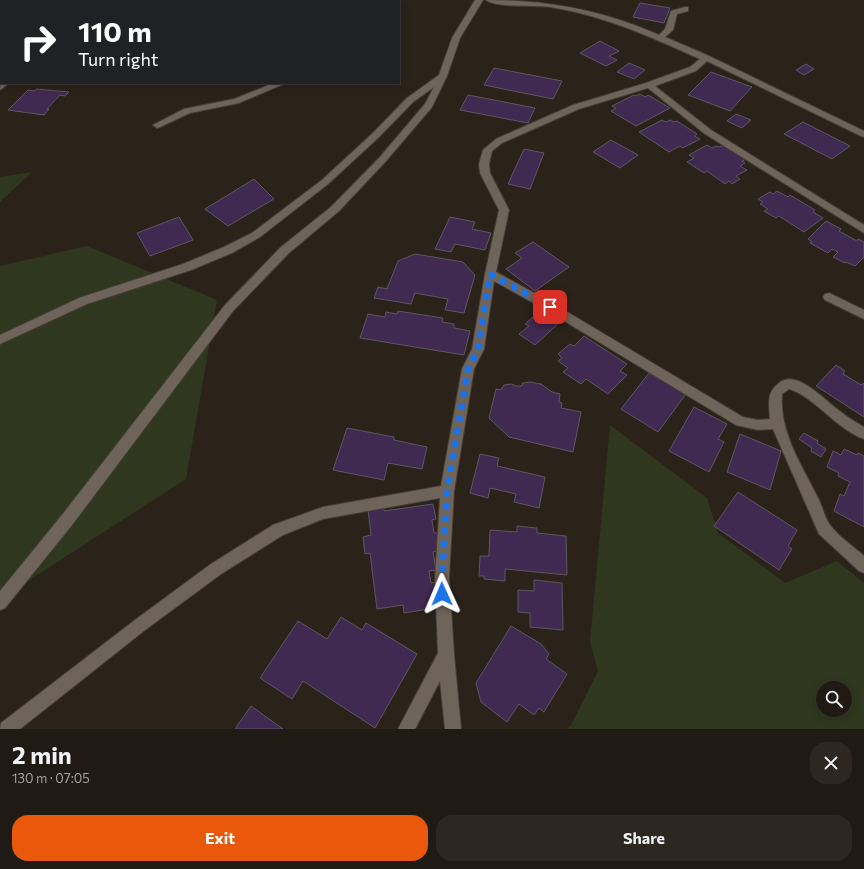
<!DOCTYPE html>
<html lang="en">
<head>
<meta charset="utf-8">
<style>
  body { margin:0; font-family:Commissioner,sans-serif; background:#2d2722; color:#f1f3f6; height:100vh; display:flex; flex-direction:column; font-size:15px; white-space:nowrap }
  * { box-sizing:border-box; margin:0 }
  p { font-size:13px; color:#a2a1a0 }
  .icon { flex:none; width:22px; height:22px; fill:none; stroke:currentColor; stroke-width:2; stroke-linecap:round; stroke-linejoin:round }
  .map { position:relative; height:729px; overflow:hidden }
  .panel { display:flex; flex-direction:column; background:#201a14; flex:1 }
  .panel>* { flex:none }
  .banner { position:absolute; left:0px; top:0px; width:400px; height:84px; box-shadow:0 2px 10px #0003,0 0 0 1px #3d3834; background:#202124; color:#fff; overflow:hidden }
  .controls { position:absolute; left:816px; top:681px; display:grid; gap:8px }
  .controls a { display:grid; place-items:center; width:36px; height:36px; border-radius:50%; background:#201a14; box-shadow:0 2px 10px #0003,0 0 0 1px #3d3834; font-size:20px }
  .pin { position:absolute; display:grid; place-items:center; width:34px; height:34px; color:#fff; margin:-17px; border-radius:8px; box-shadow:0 2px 6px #0006 }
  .me { position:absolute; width:44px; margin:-22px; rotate:359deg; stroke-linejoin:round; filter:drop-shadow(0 0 3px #0008) }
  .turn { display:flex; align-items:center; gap:14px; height:84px; padding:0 12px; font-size:18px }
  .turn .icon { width:52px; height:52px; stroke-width:2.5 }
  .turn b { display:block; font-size:28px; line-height:34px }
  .round { display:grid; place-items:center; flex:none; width:42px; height:42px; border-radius:16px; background:#2d2722 }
  .head { display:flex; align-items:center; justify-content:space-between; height:68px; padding:0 12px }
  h1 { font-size:24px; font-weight:700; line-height:30px }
  .button { display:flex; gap:8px; margin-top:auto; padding:8px 12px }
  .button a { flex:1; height:46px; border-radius:16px; background:#ea580c; color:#fff; font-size:16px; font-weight:700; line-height:46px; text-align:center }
  .button a+a { background:#2d2722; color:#f1f3f6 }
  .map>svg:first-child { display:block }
  .green { fill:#2f381e; fill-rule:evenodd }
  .building { fill:#412a51; stroke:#5d5762 }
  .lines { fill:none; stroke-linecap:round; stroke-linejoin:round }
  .street-casing { stroke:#443e37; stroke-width:2 }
  .street { fill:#6e645a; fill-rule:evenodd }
  .route { stroke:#1a73e8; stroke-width:7; stroke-dasharray:0 12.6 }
</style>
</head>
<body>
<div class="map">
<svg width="864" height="729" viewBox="0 0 864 729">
  <rect width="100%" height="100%" fill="#2b221a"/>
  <path class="green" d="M32,172L0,202V177Z
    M87,246L217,300L186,479L0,599V266Z
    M610,425L707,498L718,533L785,583L837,561L864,583V729H567L571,725L598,671L590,642ZM823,688H845V710H823Z"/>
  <path class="building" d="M640,3L670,8L664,23L633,17Z
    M600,41L619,51L609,56L617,60L606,66L580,53Z
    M629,63L645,70L634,79L617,72Z
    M806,64L814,69L804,75L796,70Z
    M494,68L562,81L553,99L484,85Z
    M711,72L752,87L730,111L688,95Z
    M37,89L69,92L65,96L60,95L47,109H49L44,115L8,110L28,90L34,91Z
    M640,94L645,97L648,95L670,108L636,126L611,111L616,108L612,106L634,95L636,96Z
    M468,95L535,108L528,123L460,110Z
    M736,114L751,120L742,128L727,121Z
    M662,120L666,122L670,120L674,122L677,121L697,134L694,136L700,139L683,148L680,146L669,152L639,132Z
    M803,122L850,146L832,159L784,134Z
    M611,140L638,155L620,168L593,152Z
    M707,145L712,148L716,146L719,147L724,145L746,159L742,161L745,163L740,166L747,170L736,176L740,179L732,184L729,181L725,184L707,171L704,173L687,162L694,158L689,155Z
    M524,149L544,153L530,189L508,184Z
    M254,179L274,199L228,226L205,209Z
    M777,191L788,197L790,195L815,210L813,212L823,218L804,232L779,216L776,218L764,211L768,209L760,204L763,202L758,199L770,192L773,194Z
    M179,217L193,240L150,256L137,233Z
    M450,217L475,222L472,229L491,233L485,250L455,244L451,252L435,249Z
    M826,221L841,229L839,231L857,241L858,239L864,242V257L855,266L846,262L845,263L833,257L838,252L832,249L828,253L810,243L812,242L808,239Z
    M533,242L569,267L535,291L506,269L522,258L515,253Z
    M415,254L463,262L475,275L464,313L445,310L448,299L415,293L411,304L374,298L378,287L387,289L398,261Z
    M542,309L561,321L535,345L519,334L529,326L525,324Z
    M398,311L443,318L442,322L454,324V328L470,331L464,355L360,338L368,314L385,317L386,312L397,314Z
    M584,336L627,364L620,371L627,375L608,394L586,379L581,384L563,372L568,368L558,361L562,358L558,354L570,344L574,346Z
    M836,365L845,371L843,374L861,385L864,383V417L816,386Z
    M649,373L686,394L658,432L621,409Z
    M530,382L541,384L552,392L560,394L559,402L562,403L561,408L581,412L573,452L509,437L489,418L496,389L501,390L504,385L511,384L516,386H521L523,383Z
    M694,407L727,424L718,439L724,442L709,472L669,451Z
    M347,428L394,437V440L427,447L422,469L388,463L384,480L333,470Z
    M804,433L818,441L817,443L826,449L821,457L811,451L812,448L799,439Z
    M740,434L781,451L770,490L727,472Z
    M844,449L857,455L858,453L864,456V527L834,511L840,494L844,496L850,482L838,476L839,473L827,467L833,451L841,455Z
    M480,454L499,458L497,466L545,477L539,508L514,502L516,494L490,488L488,498L470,493Z
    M738,492L797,530L788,546L792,549L779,570L714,526Z
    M433,504L436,519L432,520L434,533H438L441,550L433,552L436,570L429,571L431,583L436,582L441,607L404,613L403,605L377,609L370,553L365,554L363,537L371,535L368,510L384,507V511Z
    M517,526L537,528V533L566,536L567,575L505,569V581L484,579V576H479L480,556H489L490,530L517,532Z
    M534,580L562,583L563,630L530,627V613L518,612V590L534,591Z
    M341,617L362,630L366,623L417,654L375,728L303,681L292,699L260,678L298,621L327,639Z
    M511,626L541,644L549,654L546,659L567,674L544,712L539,708L534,715L519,704L507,722L481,702L476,683Z
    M251,706L283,729H235Z"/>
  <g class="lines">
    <defs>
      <path id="street" d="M39,0H47V1H39Z
        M175,0H183L184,1H176Z
        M300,0H308V1H300Z
        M475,0H483L460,38L447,76L432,107L386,161L339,211L289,253L233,311L72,525L5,608L0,610V591L62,515L225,305L281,247L331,207L380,157L425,104L434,87L413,102L379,137L328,184L260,237L232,253L191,270L87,304L0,344V335L79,298L183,264L224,247L252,233L322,180L373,133L407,98L439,75L452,38Z
        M486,0C547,0 603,10 659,35L665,29L671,11L685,7H688V11L677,14L673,30L665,37L709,56L864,131V137L861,136L707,61L696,71L655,86L711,130L864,225V233L705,134L648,88L579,109L502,143L492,151L489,164L490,173L509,210L496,272L554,304L743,417L758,420L770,419C769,404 766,393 779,383C797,368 826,402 841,412C848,418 856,422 864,427V439C836,429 815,397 789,389L782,394C779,433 803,467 819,500C823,508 825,519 830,525C839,537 853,546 864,556V573L859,571L819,534L773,429L758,430L736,425L546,310L494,281L484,349L474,369L454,491L449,578L454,654L461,729H445L440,681L415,729H398L438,653L435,578L440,498L323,519L283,535L221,574L145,630L20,729H0L1,723L135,620L211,564L273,525L323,507L441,486L462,369L472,349L485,274L499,210L480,173L479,164L483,150L496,139L573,105L646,83L690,67L700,59C651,37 603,15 550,7C535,5 496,8 486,0Z
        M1,82V83H9L0,90Z
        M274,83H286L239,103L190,113L160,127L157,128L153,125L184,109L234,99Z
        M829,293L864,310V319L825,300L823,297L825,294Z"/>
    </defs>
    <use href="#street" class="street-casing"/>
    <use href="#street" class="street"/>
  </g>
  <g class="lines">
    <path class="route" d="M442,594V578L447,491L468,369L478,349L490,274L550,307"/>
  </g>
</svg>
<div class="controls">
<a><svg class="icon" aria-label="search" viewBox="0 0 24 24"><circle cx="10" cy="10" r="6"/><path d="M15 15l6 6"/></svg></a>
</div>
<div class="pin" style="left:550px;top:307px;background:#d93025"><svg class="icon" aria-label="arrive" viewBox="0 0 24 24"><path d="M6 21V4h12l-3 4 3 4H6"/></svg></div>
<svg class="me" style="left:442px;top:594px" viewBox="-20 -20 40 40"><path d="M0-17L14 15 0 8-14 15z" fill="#1a73e8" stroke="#fff" stroke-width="4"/></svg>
<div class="banner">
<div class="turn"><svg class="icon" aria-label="right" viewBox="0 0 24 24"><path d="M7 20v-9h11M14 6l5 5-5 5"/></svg><div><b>110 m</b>Turn right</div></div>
</div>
</div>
<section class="panel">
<div class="head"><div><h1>2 min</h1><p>130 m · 07:05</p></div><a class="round"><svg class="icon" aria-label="close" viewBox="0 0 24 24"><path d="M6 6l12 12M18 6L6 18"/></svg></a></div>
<div class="button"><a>Exit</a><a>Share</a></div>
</section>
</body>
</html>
